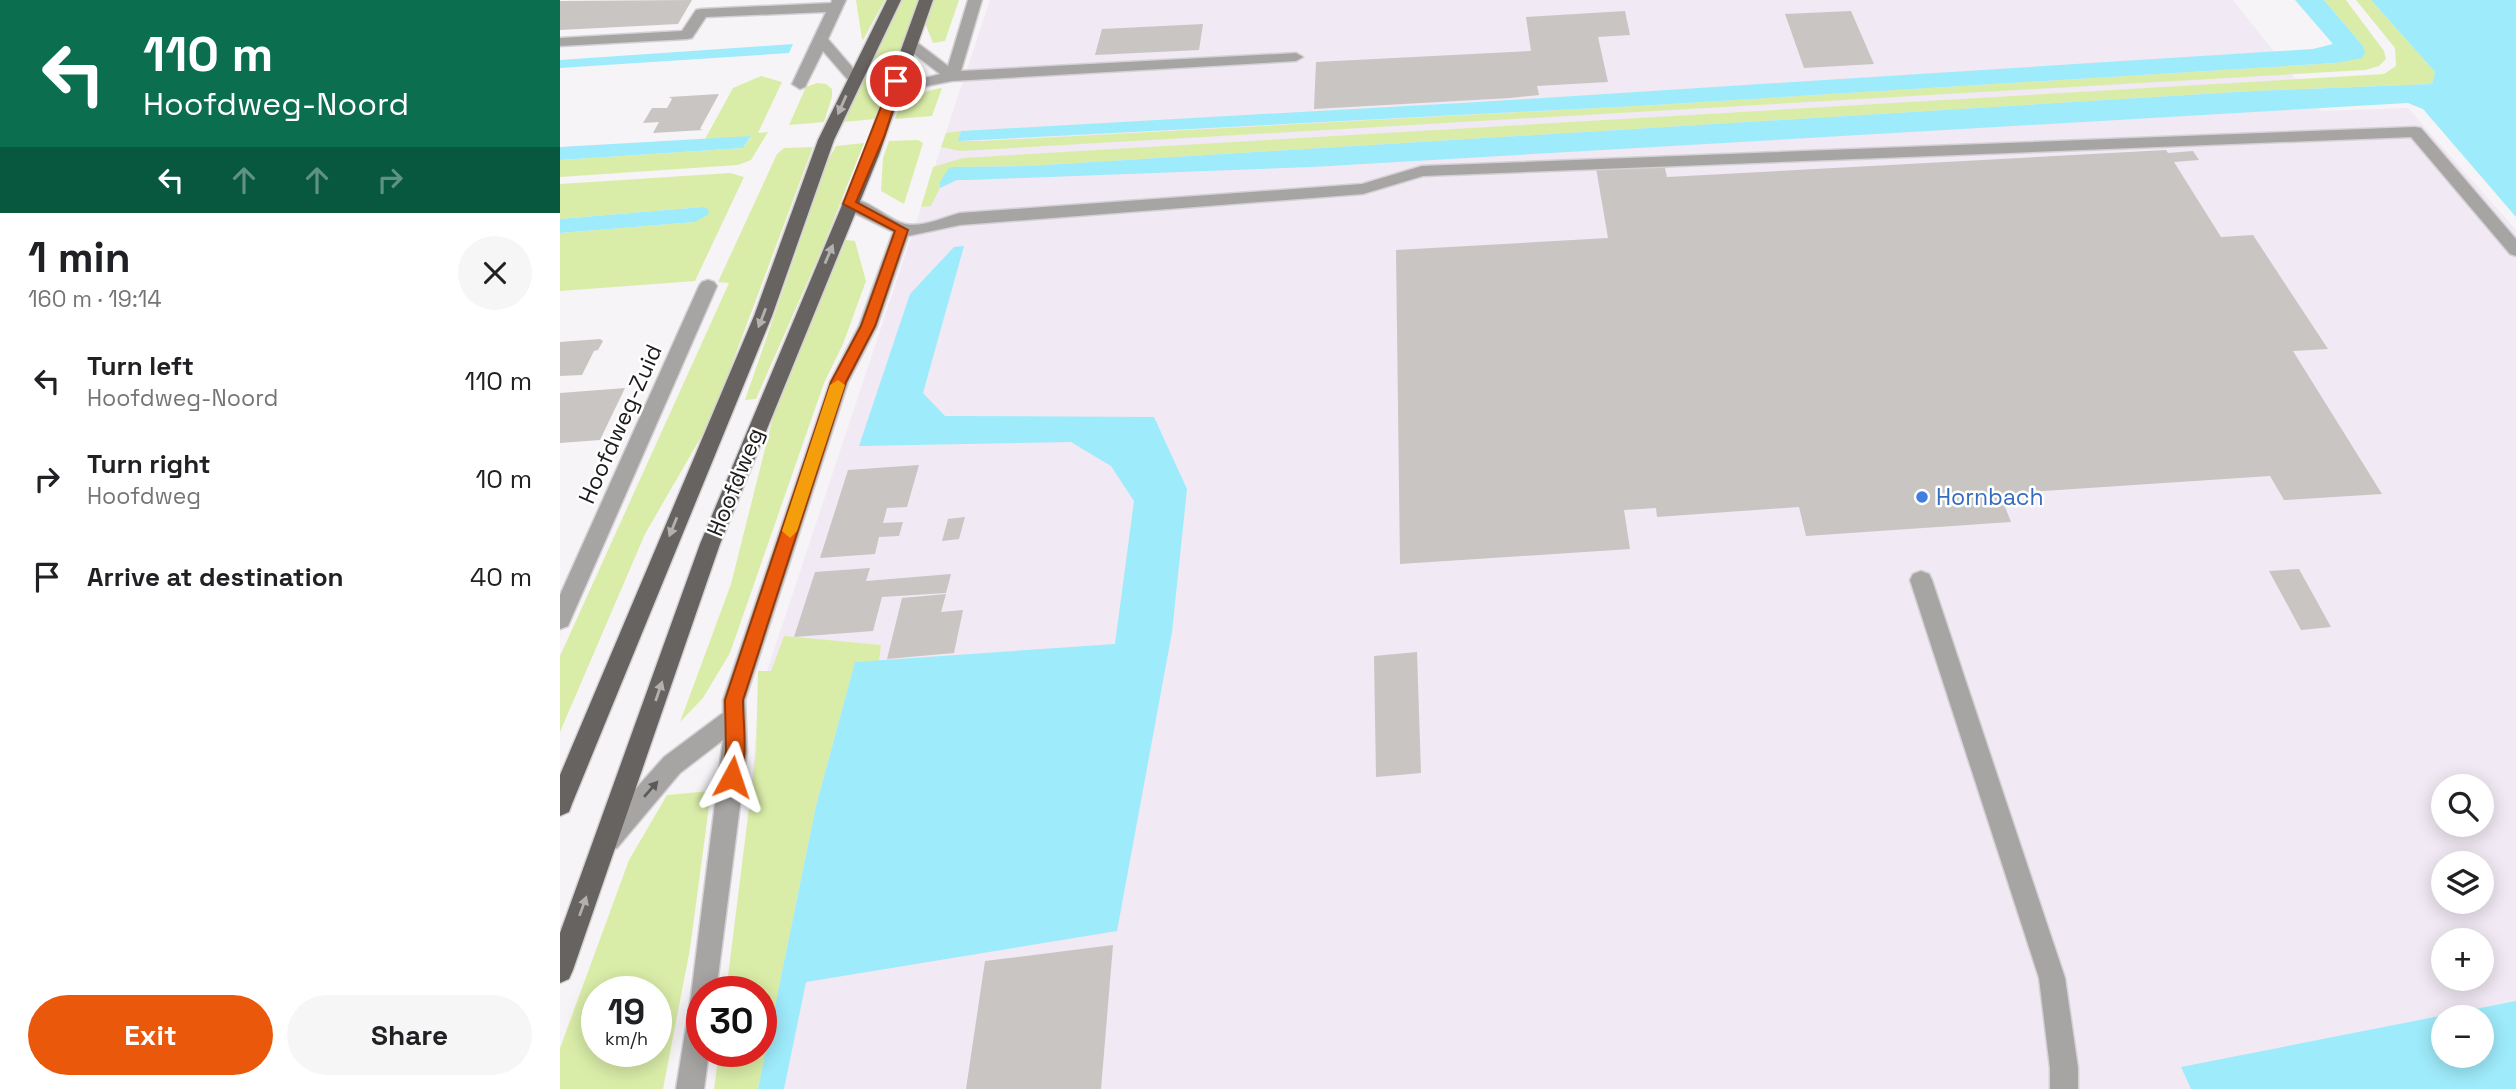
<!DOCTYPE html>
<html lang="en">
<head>
<meta charset="utf-8">
<style>
  body { margin:0; font-family:"Space Grotesk",sans-serif; background:#f6f6f6; color:#202124; height:100vh; display:flex; flex-direction:column; font-size:26px; white-space:nowrap }
  * { box-sizing:border-box; margin:0 }
  p { font-size:23px; color:#757577 }
  .icon { flex:none; width:38px; height:38px; fill:none; stroke:currentColor; stroke-width:2; stroke-linecap:round; stroke-linejoin:round }
  .map { position:relative; flex:1; overflow:hidden }
  .side { display:flex; flex-direction:column; background:#fff; width:560px }
  .side>* { flex:none }
  .top-card { background:#0b6e4f; color:#fff; overflow:hidden }
  .tools { position:absolute; left:1871px; top:774px; display:grid; gap:14px }
  .tools a { display:grid; place-items:center; width:63px; height:63px; border-radius:50%; background:#fff; box-shadow:0 4px 18px #0003; font-size:35px }
  .speed { position:absolute; left:21px; top:976px; display:flex; gap:14px; font-size:35px; font-weight:700; text-align:center }
  .speed>* { display:grid; place-content:center; width:91px; height:91px; border-radius:50%; background:#fff; box-shadow:0 4px 18px #0003; line-height:1 }
  .speed small { font-size:18px; font-weight:400 }
  .speed .limit { border:10px solid #d22; background:#fff; color:#111 }
  .pin { position:absolute; display:grid; place-items:center; width:60px; height:60px; color:#fff; margin:-30px; border:4px solid #fff; border-radius:50%; box-shadow:0 2px 7px #0007 }
  .me { position:absolute; width:77px; margin:-38px; rotate:5deg; stroke-linejoin:round; filter:drop-shadow(0 0 5px #0008) }
  .turn { display:flex; align-items:center; gap:24px; height:147px; padding:0 28px; font-size:32px }
  .turn .icon { width:91px; height:91px; stroke-width:2.5 }
  .turn b { display:block; font-size:49px; line-height:60px }
  .lanes { display:flex; align-items:center; height:66px; padding:0 28px; background:#0003; justify-content:center; gap:35px; direction:ltr }
  .lanes .off { opacity:.35 }
  .round { display:grid; place-items:center; flex:none; width:74px; height:74px; border-radius:37px; background:#f6f6f6 }
  .head { display:flex; align-items:center; justify-content:space-between; height:119px; padding:0 28px }
  h1 { font-size:42px; font-weight:700; line-height:52px }
  .cta { display:flex; gap:14px; margin-top:auto; padding:14px 28px }
  .cta a { flex:1; height:80px; border-radius:42px; background:#ea580c; color:#fff; font-size:28px; font-weight:700; line-height:80px; text-align:center }
  .cta a+a { background:#f6f6f6; color:#202124 }
  ul { padding:0; list-style:none }
  li { display:flex; align-items:center; gap:21px; height:98px; padding:0 28px }
  li div { flex:1 }
  li b { display:block; font-size:26px }
  li em { font-style:normal }
  main { display:flex; flex:1; min-height:0 }
  .map>svg:first-child { display:block }
  .built { fill:#f1e9f3; fill-rule:evenodd }
  .green { fill:#daeda8; fill-rule:evenodd }
  .water { fill:#9eebfb; fill-rule:evenodd }
  .building { fill:#c9c5c2 }
  .lines { fill:none; stroke-linecap:round; stroke-linejoin:round }
  .minor-casing { stroke:#d4d1d4; stroke-width:3 }
  .major-casing { stroke:#d4d1d4; stroke-width:3 }
  .minor { fill:#a6a5a3; fill-rule:evenodd }
  .major { fill:#666361; fill-rule:evenodd }
  .oneway { fill:#b2b1b0 }
  .oneway2 { fill:#5b5a59 }
  .route { fill:#ea580c; stroke:#983908; stroke-width:2 }
  .slow { fill:#f59e0b }
  .shop-dot { fill:#3f7fe0; stroke:#fff; stroke-width:2.5 }
  .labels { text-anchor:middle; dominant-baseline:central; stroke-width:5; stroke-linejoin:round; paint-order:stroke }
  .street-label { font-size:23px; fill:#1d1c1d; stroke:#fff }
  .shop-label { font-size:23px; fill:#366cbe; stroke:#fff; text-anchor:start }
</style>
</head>
<body>
<main>
<section class="side">
<div class="top-card">
<div class="turn"><svg class="icon" aria-label="left" viewBox="0 0 24 24"><path d="M17 20v-9H6M10 6l-5 5 5 5"/></svg><div><b>110 m</b>Hoofdweg-Noord</div></div>
<div class="lanes"><svg class="icon" aria-label="left" viewBox="0 0 24 24"><path d="M17 20v-9H6M10 6l-5 5 5 5"/></svg><svg class="icon off" aria-label="ahead" viewBox="0 0 24 24"><path d="M12 20V5M6 11l6-6 6 6"/></svg><svg class="icon off" aria-label="ahead" viewBox="0 0 24 24"><path d="M12 20V5M6 11l6-6 6 6"/></svg><svg class="icon off" aria-label="right" viewBox="0 0 24 24"><path d="M7 20v-9h11M14 6l5 5-5 5"/></svg></div>
</div>
<div class="head"><div><h1>1 min</h1><p>160 m · 19:14</p></div><a class="round"><svg class="icon" aria-label="close" viewBox="0 0 24 24"><path d="M6 6l12 12M18 6L6 18"/></svg></a></div>
<ul>
<li><svg class="icon" aria-label="left" viewBox="0 0 24 24"><path d="M17 20v-9H6M10 6l-5 5 5 5"/></svg><div><b>Turn left</b><p>Hoofdweg-Noord</p></div><em>110 m</em></li>
<li><svg class="icon" aria-label="right" viewBox="0 0 24 24"><path d="M7 20v-9h11M14 6l5 5-5 5"/></svg><div><b>Turn right</b><p>Hoofdweg</p></div><em>10 m</em></li>
<li><svg class="icon" aria-label="arrive" viewBox="0 0 24 24"><path d="M6 21V4h12l-3 4 3 4H6"/></svg><div><b>Arrive at destination</b></div><em>40 m</em></li>
</ul>
<div class="cta"><a>Exit</a><a>Share</a></div>
</section>
<div class="map">
<svg width="1956" height="1089" viewBox="0 0 1956 1089">
  <rect width="100%" height="100%" fill="#f7f4f7"/>
  <path class="built" d="M430,0H1673L1761,111L1848,108L1956,230V1089H162L201,1052V992H171L200,692ZM1883,786H1922V824H1883ZM1883,863H1922V901H1883ZM1883,940H1922V978H1883ZM1883,1017H1922V1055H1883Z"/>
  <path class="green" d="M296,0H325L303,40L302,39Z
    M341,0H359L315,119L284,122L317,44Z
    M374,0H399L385,41L373,43L365,23Z
    M1764,0H1786L1824,51L1826,59L1819,66L1805,70L400,151L381,147L386,133L401,131L398,141H423L1094,105L1776,63L1803,46Z
    M1796,0H1811L1875,72L1872,84L1694,91L469,166L393,167C382,180 379,191 371,206L361,207L373,167L403,158L1824,74L1836,66L1835,48Z
    M201,76L222,82L198,133L208,132L191,160L178,165L0,177V160L183,148L191,137L145,139L173,88Z
    M257,83L266,84L272,89V97L264,122L229,125L246,87Z
    M382,88L372,116L335,119C340,99 364,91 382,88Z
    M358,140L363,143L344,204L321,191L323,158L329,141Z
    M304,143L262,249L196,399L185,400L268,160L276,146Z
    M253,147L151,420L85,534L0,732V656L169,283L158,282L217,154L224,148Z
    M170,173L184,177L135,281L0,291V233L134,222L142,207L0,219V184Z
    M286,240L295,241L306,281L283,344L264,383L170,653L143,698L120,722L171,584L218,397Z
    M224,636L321,645L319,661L295,662L256,806L198,1089H154L159,1052H201V992H166L196,752L198,671H211Z
    M151,791L130,949L103,1089H0V1048L69,860L107,795ZM37,992H96V1052H37Z"/>
  <path class="water" d="M1735,0H1764L1803,46L1805,53L1802,58L1776,63L1094,105L398,141L401,131L919,102L1753,49L1773,44Z
    M1811,0H1956V217L1863,109L1848,103L752,167L408,180H397L380,188V182L388,169L393,167L469,166L1694,91L1872,84L1875,72Z
    M233,44L229,53L0,68V60Z
    M191,136L183,148L0,160V147Z
    M142,207L148,209L149,214L135,222L0,233V219Z
    M404,246L363,393L385,416L594,417L627,489L612,632L557,931L246,982L224,1089H198L256,806L295,662L555,644L574,501L551,466L511,442L299,446L350,294L394,247Z
    M1956,1001V1089H1631L1621,1067ZM1883,1017H1922V1055H1883Z"/>
  <path class="building" d="M132,0L118,24L0,30V1Z
    M1065,11L1070,35L1038,37L1048,82L977,86L979,95L950,98L754,109L756,62L971,51L966,17Z
    M1291,11L1314,64L1244,68L1225,14Z
    M643,24L639,50L535,55L542,29Z
    M159,94L140,129L143,130L93,133L99,122L83,123L92,108H107L112,99L109,97Z
    M1606,150L1608,153L1633,151L1639,160L1614,162L1661,237L1693,235L1768,349L1733,351L1822,494L1724,500L1710,476L1440,494L1451,522L1246,536L1239,507L1097,517L1096,508L1064,510L1070,549L840,564L836,250L1048,238L1036,168L1104,164L1107,177Z
    M40,339L43,341L38,350L34,351L22,375L0,376V342Z
    M65,388L40,440L0,443V393Z
    M359,465L347,507L327,508L323,523L343,522L339,536L319,537L315,554L260,558L288,470Z
    M405,517L399,539L382,541L388,519Z
    M310,568L306,581L391,574L386,593L322,597L313,631L234,637L255,572Z
    M1739,569L1771,627L1741,630L1709,571Z
    M386,594L381,612L403,610L394,653L327,659L342,598Z
    M857,652L861,773L816,777L814,656Z
    M553,945L541,1089H406L425,961Z"/>
  <g class="lines">
    <defs>
      <path id="minor" d="M272,0H286L268,39L299,75L302,78L299,81H289L263,51L245,87L240,89L232,84L266,12L146,17L132,38L127,39L0,46V38L122,31L136,10L141,9L271,3Z
        M408,0H422L401,71L736,53L743,57L736,61L392,81L367,86L334,103H324L321,100L324,97L357,80L380,74L345,47L343,44L345,41H355L388,66Z
        M1855,127L1861,128L1956,239V256L1950,254L1851,137L863,176L803,194L400,225L348,236L317,326L288,382L185,700L187,751L156,992H142V1052H149L144,1089H116L131,996L163,740L120,773L57,848L48,851L39,848L36,839L39,830L104,757L163,713V700L270,382L299,326L333,232L284,208L282,204L284,200C305,194 326,220 345,224C362,228 384,217 400,213L802,184L862,166Z
        M148,280L154,282L157,286L11,619L8,626L0,629V595L139,286L142,282Z
        M1361,571L1369,574L1372,580L1505,978L1518,1068V1089H1490V1068L1479,978L1350,580L1353,574Z"/>
      <path id="major" d="M327,0H341L274,140L212,316L12,804L9,812L0,816V775L194,316L258,140Z
        M359,0H373L319,155L160,544L13,970L9,979L0,983V933L140,544L303,155Z"/>
    </defs>
    <use href="#minor" class="minor-casing"/>
    <use href="#major" class="major-casing"/>
    <use href="#minor" class="minor"/>
    <use href="#major" class="major"/>
  </g>
  <defs><path id="oneway-solid" d="M-6-.8H1V-3.2L6.5 0L1 3.2V.8H-6Z" transform="scale(1.75)"/></defs>
  <g class="oneway">
    <use href="#oneway-solid" transform="translate(282 105) rotate(114)"/>
    <use href="#oneway-solid" transform="translate(269 254) rotate(-67)"/>
    <use href="#oneway-solid" transform="translate(202 318) rotate(111)"/>
    <use href="#oneway-solid" transform="translate(113 527) rotate(112)"/>
    <use href="#oneway-solid" transform="translate(99 691) rotate(-71)"/>
    <use href="#oneway-solid" transform="translate(23 906) rotate(-70)"/>
  </g>
  <use class="oneway2" href="#oneway-solid" transform="translate(91 789) rotate(-49)"/>
  <path class="route" d="M332,79L342,81L324,137L296,202L348,230L315,326L286,382L183,700C183,726 189,759 178,783L172,786L165,783L162,777L166,751L165,700L271,382L301,326L335,231L283,204Z"/>
  <path class="slow" d="M278,380L285,385L237,531L230,538L222,531L270,385Z"/>
  <circle class="shop-dot" cx="1362" cy="497" r="7"/>
  <g class="labels">
    <g class="street-label">
      <text transform="translate(60 424) rotate(-66)">Hoofdweg-Zuid</text>
      <text transform="translate(175 482) rotate(-68)">Hoofdweg</text>
    </g>
    <g class="shop-label">
      <text x="1376" y="497">Hornbach</text>
    </g>
  </g>
</svg>
<div class="tools">
<a><svg class="icon" aria-label="search" viewBox="0 0 24 24"><circle cx="10" cy="10" r="6"/><path d="M15 15l6 6"/></svg></a>
<a><svg class="icon" aria-label="layers" viewBox="0 0 24 24"><path d="M12 4l9 5-9 5-9-5zM3 14l9 5 9-5"/></svg></a>
<a>+</a>
<a>−</a>
</div>
<div class="speed"><div>19<small>km/h</small></div><div class="limit">30</div></div>
<div class="pin" style="left:336px;top:81px;background:#d93025"><svg class="icon" aria-label="arrive" viewBox="0 0 24 24"><path d="M6 21V4h12l-3 4 3 4H6"/></svg></div>
<svg class="me" style="left:172px;top:777px" viewBox="-20 -20 40 40"><path d="M0-17L14 15 0 8-14 15z" fill="#ea580c" stroke="#fff" stroke-width="4"/></svg>
</div>
</main>
</body>
</html>
